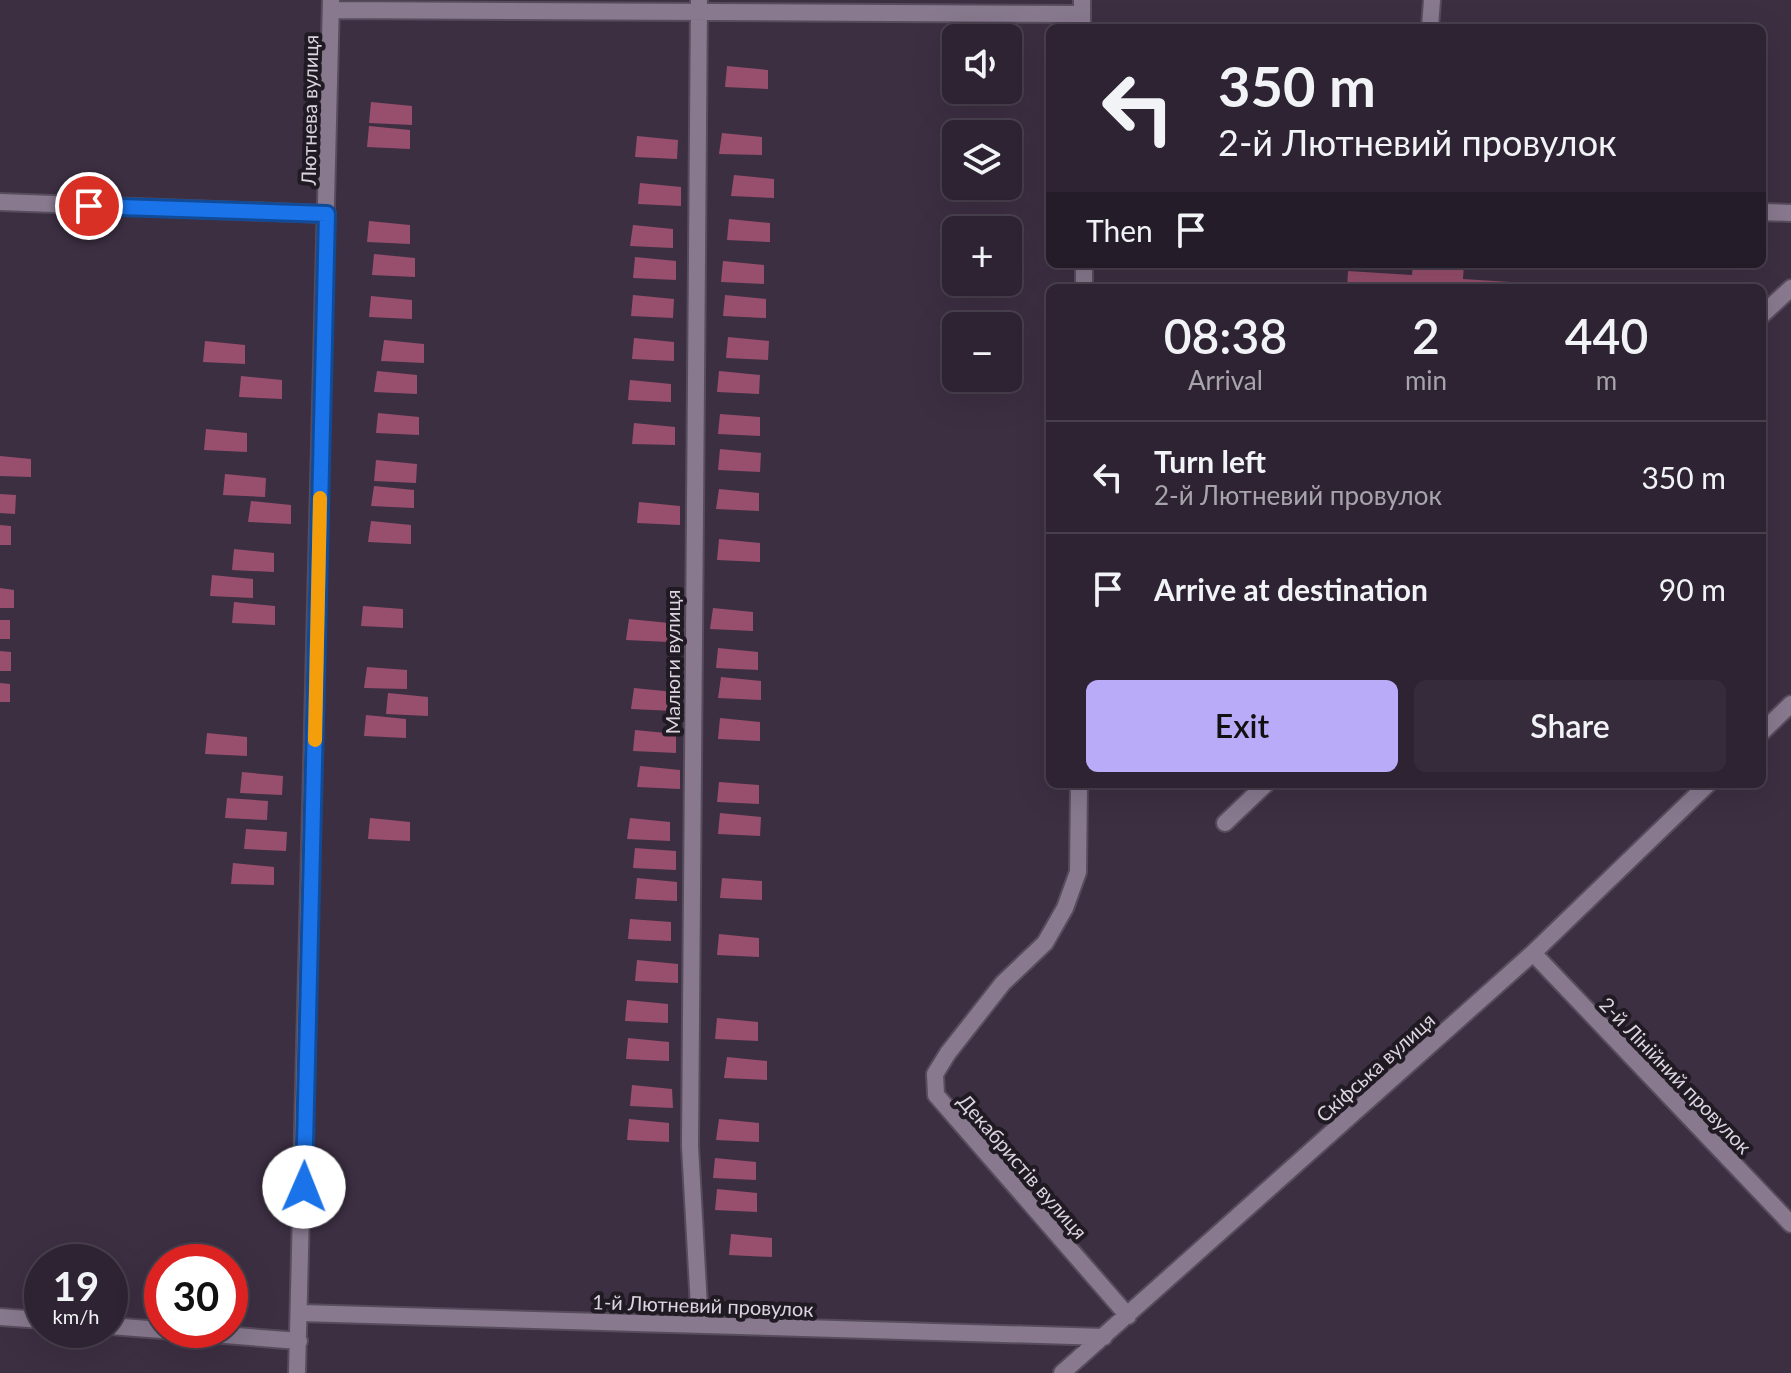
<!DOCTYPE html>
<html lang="en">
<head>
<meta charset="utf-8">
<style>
  body { margin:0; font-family:Lato,sans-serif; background:#352b3a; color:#f1f3f6; height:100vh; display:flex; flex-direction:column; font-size:30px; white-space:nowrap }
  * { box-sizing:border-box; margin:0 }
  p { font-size:26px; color:#a7a4ac }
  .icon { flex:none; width:44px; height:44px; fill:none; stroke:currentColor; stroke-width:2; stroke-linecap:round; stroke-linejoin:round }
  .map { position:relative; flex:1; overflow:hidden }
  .details { position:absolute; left:1046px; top:284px; width:720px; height:504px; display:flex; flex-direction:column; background:#2d2332; border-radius:12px; box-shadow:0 8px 32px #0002,0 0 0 2px #48404d }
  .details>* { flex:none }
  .hud { position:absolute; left:1046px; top:24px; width:720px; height:244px; border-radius:12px; box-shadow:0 8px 32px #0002,0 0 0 2px #48404d; background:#2d2332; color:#f1f3f6; overflow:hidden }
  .buttons { position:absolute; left:942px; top:24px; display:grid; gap:16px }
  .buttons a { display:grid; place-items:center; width:80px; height:80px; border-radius:12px; background:#2d2332; box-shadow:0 8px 32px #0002,0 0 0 2px #48404d; font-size:40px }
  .speed { position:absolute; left:24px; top:1244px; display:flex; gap:16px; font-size:40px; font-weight:700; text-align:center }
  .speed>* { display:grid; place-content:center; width:104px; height:104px; border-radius:50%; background:#2d2332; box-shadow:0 8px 32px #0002,0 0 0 2px #48404d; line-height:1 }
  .speed small { font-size:20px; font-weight:400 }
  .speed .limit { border:12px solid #d22; background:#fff; color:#111 }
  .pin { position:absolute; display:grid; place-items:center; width:68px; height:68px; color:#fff; margin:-34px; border:4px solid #fff; border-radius:50%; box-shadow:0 2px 8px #0007 }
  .me { position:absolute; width:88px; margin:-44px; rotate:1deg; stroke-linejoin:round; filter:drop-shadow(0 0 6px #0008) }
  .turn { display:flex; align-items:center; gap:28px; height:168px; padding:0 40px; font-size:36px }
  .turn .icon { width:104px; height:104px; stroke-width:2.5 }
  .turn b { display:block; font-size:56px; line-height:68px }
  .then { display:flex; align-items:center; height:76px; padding:0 40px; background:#0003; gap:16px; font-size:30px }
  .eta { display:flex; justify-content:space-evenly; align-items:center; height:136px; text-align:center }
  .eta b { font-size:48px; font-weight:600; line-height:56px }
  .action { display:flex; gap:16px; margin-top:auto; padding:16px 40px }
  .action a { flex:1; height:92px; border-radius:12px; background:#b9abf7; color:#111; font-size:32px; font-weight:600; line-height:92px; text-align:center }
  .action a+a { background:#352b3a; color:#f1f3f6 }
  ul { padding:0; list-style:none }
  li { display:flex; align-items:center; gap:24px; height:112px; padding:0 40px; border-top:2px solid #48404d }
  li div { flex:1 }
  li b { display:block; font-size:30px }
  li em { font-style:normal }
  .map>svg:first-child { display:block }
  .building { fill:#984f6d }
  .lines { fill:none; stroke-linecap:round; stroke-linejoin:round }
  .street-casing { stroke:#574c5c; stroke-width:20 }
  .street { stroke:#88798f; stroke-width:16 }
  .route-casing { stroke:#114b97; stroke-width:20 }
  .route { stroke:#1a73e8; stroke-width:14 }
  .slow { stroke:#f59e0b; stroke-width:14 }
  .labels { text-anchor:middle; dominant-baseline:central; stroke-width:8; stroke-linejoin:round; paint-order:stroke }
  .street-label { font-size:20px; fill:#dcd4e1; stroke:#201a22 }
</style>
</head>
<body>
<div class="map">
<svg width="1791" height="1373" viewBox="0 0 1791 1373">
  <rect width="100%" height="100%" fill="#3c2f42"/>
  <path class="building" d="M727,66L768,70V89L725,87Z
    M371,102L412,106V125L369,123Z
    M369,126L410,130V149L367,147Z
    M722,133L762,137V155L719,154Z
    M637,136L678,140L677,159L635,157Z
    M734,175L774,179V198L731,196Z
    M640,183L681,187V206L638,204Z
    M729,219L770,223V242L727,240Z
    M369,221L410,225V244L367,242Z
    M633,225L673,229V248L630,246Z
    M374,254L415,258V277L372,275Z
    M635,257L676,261V280L633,278Z
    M723,261L764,265V284L721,282Z
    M1413,264H1464L1463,279L1526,283V288H1347L1348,271L1412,275Z
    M633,295L674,299L673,318L631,316Z
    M725,295L766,299V318L723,316Z
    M371,296L412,300V319L369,317Z
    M728,337L769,341L768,360L726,358Z
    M634,338L674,342V361L632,359Z
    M384,340L424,344V363L381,361Z
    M205,341L245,345V364L203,362Z
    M377,371L417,375V394L374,392Z
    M719,371L760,375L759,394L717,392Z
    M241,376L282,380V399L239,397Z
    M630,380L671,384V402L628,400Z
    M378,413L419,417V435L376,433Z
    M720,414L760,417V436L718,434Z
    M634,423L675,427V445L632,444Z
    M206,429L247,433V452L204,450Z
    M720,449L761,453L760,472L718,470Z
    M0,456L31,459V477L0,476Z
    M376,460L417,464L416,483L374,481Z
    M225,474L266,478L265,497L223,495Z
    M374,486L414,490V508L371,506Z
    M719,489L759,493V511L716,509Z
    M0,494L16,495L15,514L0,513Z
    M251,501L291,505V524L248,522Z
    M639,502L680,506V525L637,523Z
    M371,521L411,525V544L368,542Z
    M0,525L11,526V545H0Z
    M719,539L760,543V562L717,560Z
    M234,549L274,553V572L232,570Z
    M212,575L253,579V598L210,596Z
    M0,588L14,590V608H0Z
    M234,602L275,606V625L232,623Z
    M363,606L403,609V628L361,626Z
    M713,608L753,612V631L710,629Z
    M629,619L669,623V642L626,640Z
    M0,620H10V639H0Z
    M718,648L758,652V670L716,668Z
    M0,651L11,652V671H0Z
    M367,667L407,670V689L364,688Z
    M721,677L761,681V700L718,698Z
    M0,683L10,684V702H0Z
    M634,688L674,692V711L631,709Z
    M388,693L428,697V716L386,714Z
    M366,715L406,719V738L364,736Z
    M720,718L760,722V741L718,739Z
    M635,730L676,734V753L633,751Z
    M207,733L247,737V756L205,754Z
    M640,766L680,770V789L637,787Z
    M242,772L283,776L282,795L240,793Z
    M719,782L759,785V804L717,802Z
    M227,798L268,801L267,820L225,818Z
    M720,813L761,817L760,836L718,834Z
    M370,818L410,822V841L368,839Z
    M630,818L670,822V841L627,839Z
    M246,829L287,832L286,851L244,849Z
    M635,848L676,851V870L633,868Z
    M233,863L274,867V885L231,884Z
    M637,878L677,882V901L635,899Z
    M722,878L762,881V900L720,898Z
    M630,919L671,922V941L628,939Z
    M719,934L759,938V957L717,955Z
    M637,960L678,964V983L635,981Z
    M627,1000L668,1004V1023L625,1021Z
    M717,1018L758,1022V1041L715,1039Z
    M628,1038L669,1042V1061L626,1059Z
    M727,1057L767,1061V1080L724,1078Z
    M632,1085L672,1089L673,1108L630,1106Z
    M629,1119L669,1123V1142L627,1140Z
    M719,1119L759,1123V1142L716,1140Z
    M715,1158L756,1162V1180L713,1178Z
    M717,1189L757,1193V1212L715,1210Z
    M731,1234L772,1238V1257L729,1255Z"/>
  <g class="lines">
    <defs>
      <path id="street" d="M699,0L690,1146L700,1325
        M1082,0V28
        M331,10L1082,14
        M1430,28L1432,0
        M0,202L327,214
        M1762,212L1791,213
        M1084,288V264
        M1762,315L1791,288
        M1762,732L1791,704
        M1079,784L1078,872L1065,908L1045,943L1003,983L948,1053L935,1074L936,1095L1128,1316
        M1225,823L1266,784
        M1533,953L1791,1224
        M301,1313L1104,1337
        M0,1317L42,1320
        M110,1326L299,1341
        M297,1373L331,0
        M1062,1373L1533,953L1708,784"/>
    </defs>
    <use href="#street" class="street-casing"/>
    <use href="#street" class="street"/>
  </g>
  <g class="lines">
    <defs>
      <path id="route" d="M89,206L327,214L304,1187"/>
    </defs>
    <use href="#route" class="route-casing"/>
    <use href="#route" class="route"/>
    <path class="slow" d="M315,740L320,498"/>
  </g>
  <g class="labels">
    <g class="street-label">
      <text transform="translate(309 110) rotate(-89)">Лютнева вулиця</text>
      <text transform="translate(672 662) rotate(-90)">Малюги вулиця</text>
      <text transform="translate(1375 1067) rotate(-42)">Скіфська вулиця</text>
      <text transform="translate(1676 1075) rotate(46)">2-й Лінійний провулок</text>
      <text transform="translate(1023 1166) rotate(49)">Декабристів вулиця</text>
      <text transform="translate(703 1305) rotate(2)">1-й Лютневий провулок</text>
    </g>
  </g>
</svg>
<div class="buttons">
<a><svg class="icon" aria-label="sound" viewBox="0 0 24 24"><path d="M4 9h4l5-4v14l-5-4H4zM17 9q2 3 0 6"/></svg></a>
<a><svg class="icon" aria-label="layers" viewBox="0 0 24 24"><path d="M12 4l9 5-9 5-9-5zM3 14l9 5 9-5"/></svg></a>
<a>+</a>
<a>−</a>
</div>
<div class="speed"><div>19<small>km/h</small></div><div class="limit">30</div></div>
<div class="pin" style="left:89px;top:206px;background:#d93025"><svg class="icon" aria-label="arrive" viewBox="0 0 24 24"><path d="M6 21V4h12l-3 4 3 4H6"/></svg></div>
<svg class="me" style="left:304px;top:1187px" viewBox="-20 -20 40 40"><circle r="19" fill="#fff"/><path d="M0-13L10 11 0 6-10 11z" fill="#1a73e8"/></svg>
<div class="hud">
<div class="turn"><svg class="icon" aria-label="left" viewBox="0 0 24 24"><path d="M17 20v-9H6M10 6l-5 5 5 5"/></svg><div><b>350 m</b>2-й Лютневий провулок</div></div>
<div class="then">Then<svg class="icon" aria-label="arrive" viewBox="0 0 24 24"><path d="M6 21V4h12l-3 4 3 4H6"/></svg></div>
</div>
<section class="details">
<div class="eta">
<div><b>08:38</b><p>Arrival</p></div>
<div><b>2</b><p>min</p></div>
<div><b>440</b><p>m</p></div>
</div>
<ul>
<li><svg class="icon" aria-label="left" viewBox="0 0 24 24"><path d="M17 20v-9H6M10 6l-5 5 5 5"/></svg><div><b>Turn left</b><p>2-й Лютневий провулок</p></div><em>350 m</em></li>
<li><svg class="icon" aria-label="arrive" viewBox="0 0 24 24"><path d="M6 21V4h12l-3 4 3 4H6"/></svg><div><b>Arrive at destination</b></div><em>90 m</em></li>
</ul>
<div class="action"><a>Exit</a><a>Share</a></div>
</section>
</div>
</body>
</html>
